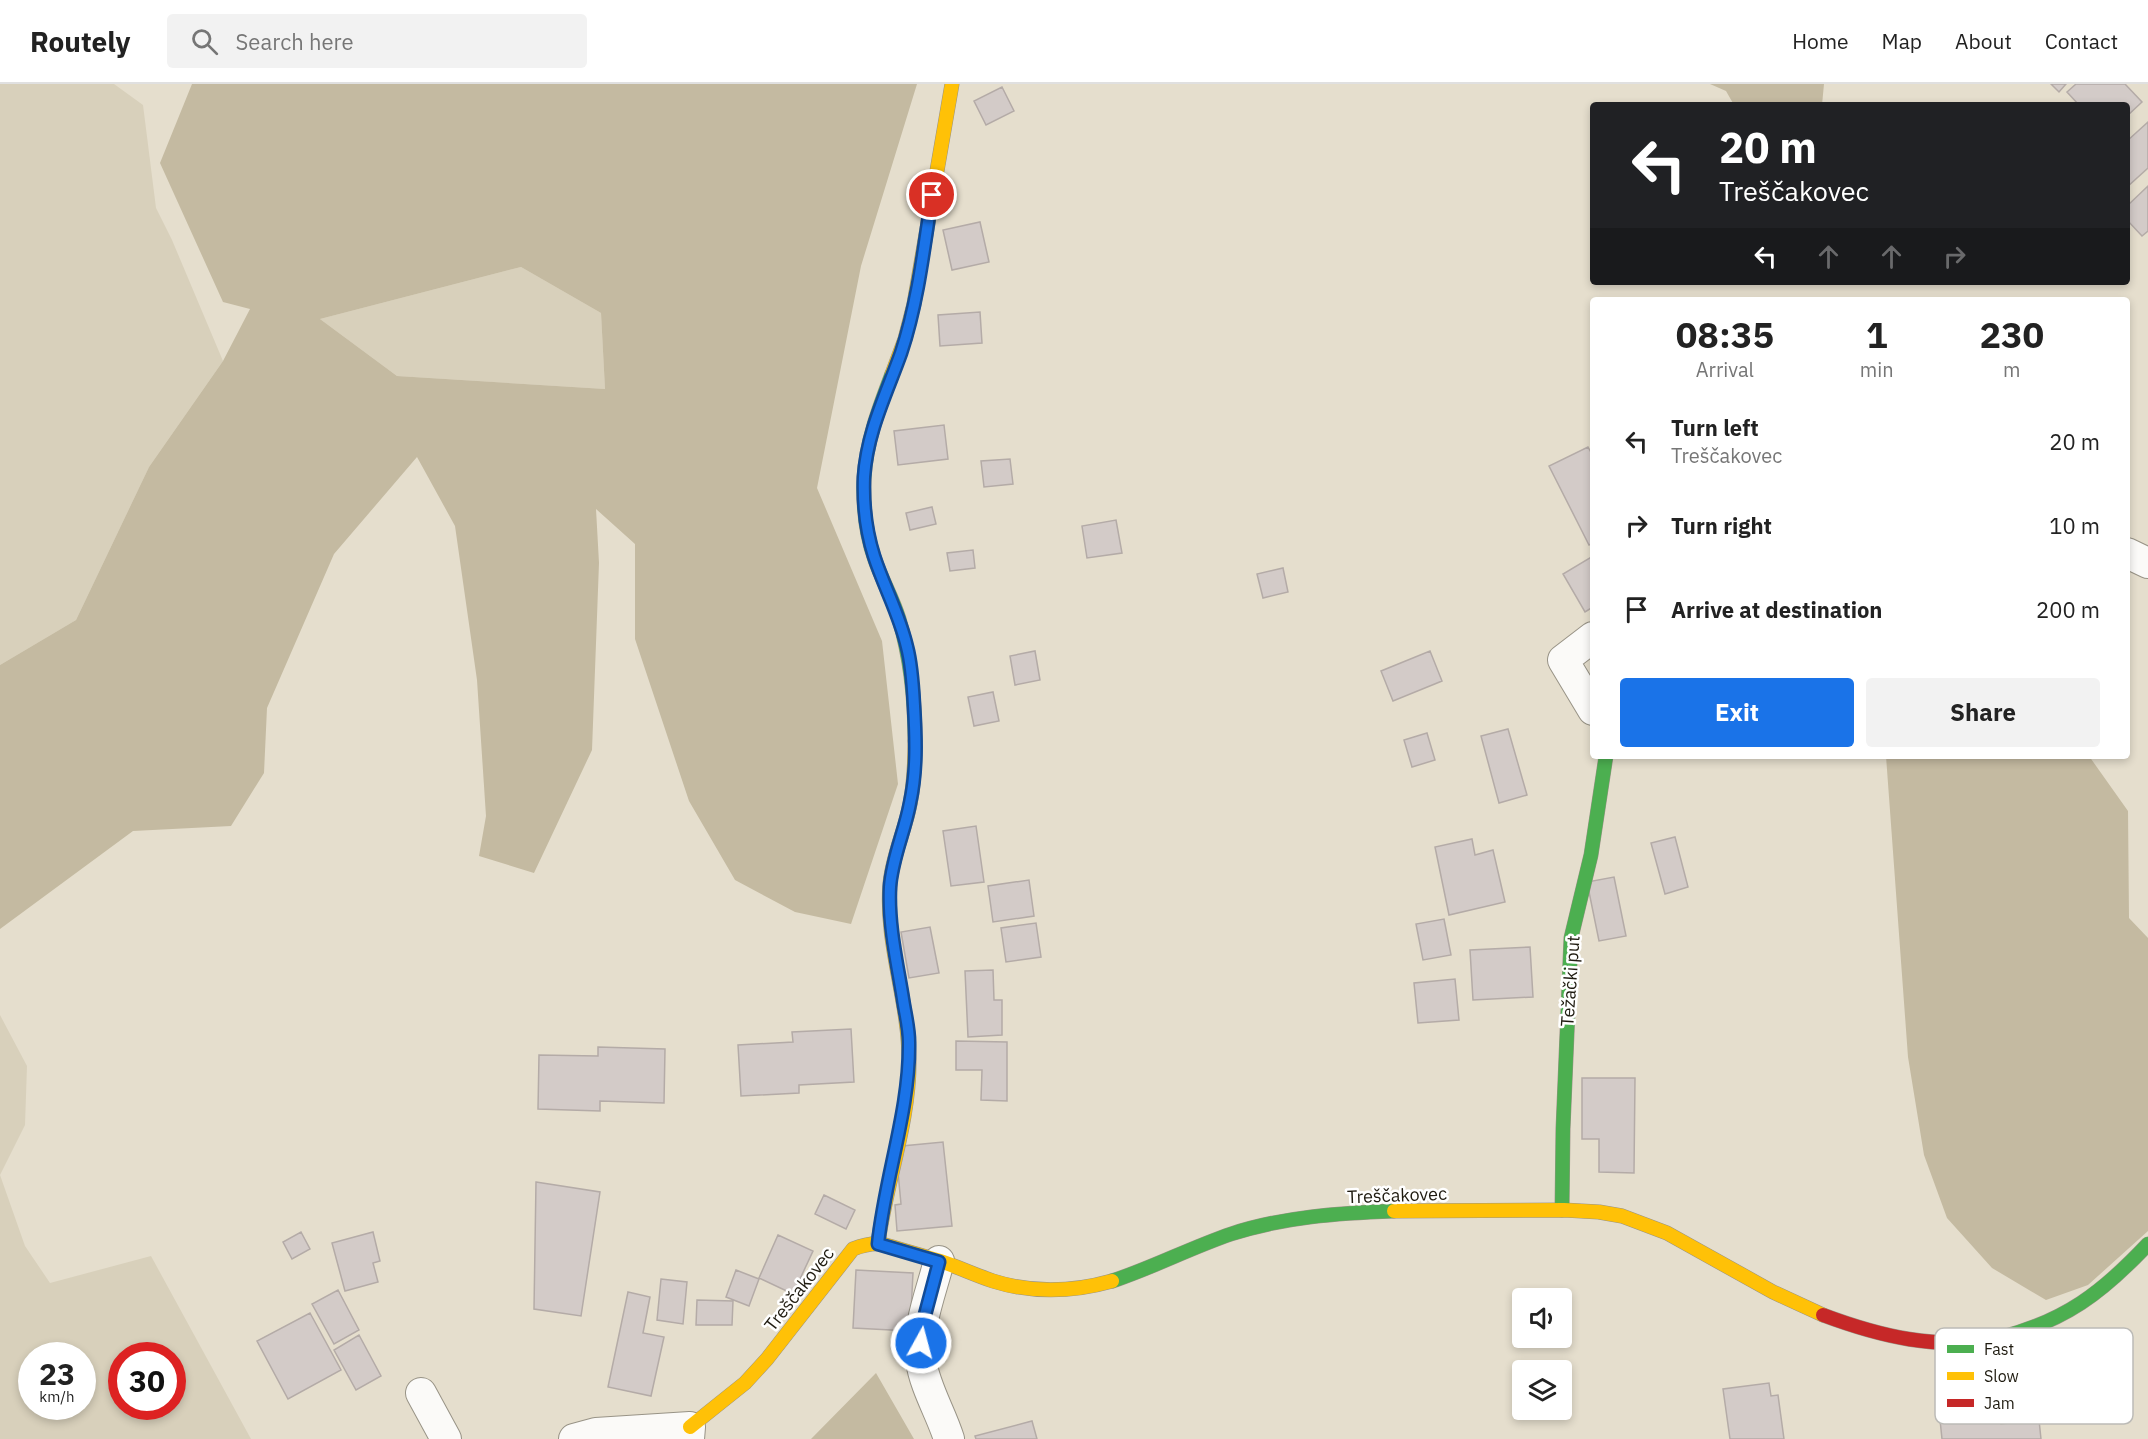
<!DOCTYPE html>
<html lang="en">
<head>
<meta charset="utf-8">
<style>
  body { margin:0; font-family:"IBM Plex Sans",sans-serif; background:#f2f2f2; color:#222; height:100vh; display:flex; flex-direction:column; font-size:22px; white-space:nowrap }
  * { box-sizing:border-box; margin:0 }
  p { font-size:20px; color:#767676 }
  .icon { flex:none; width:33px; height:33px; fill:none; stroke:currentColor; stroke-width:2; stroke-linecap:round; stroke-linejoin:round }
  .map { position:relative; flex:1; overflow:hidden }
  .panel { position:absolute; left:1590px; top:213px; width:540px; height:462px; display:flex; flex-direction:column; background:#fff; border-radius:6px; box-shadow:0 3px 9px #0003 }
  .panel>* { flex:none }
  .banner { position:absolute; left:1590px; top:18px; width:540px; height:183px; border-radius:6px; box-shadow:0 3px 9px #0003; background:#202124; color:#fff; overflow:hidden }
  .fabs { position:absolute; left:1512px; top:1204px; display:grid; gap:12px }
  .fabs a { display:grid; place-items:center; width:60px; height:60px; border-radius:6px; background:#fff; box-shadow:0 3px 9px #0003; font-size:30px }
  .speed { position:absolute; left:18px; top:1258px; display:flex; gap:12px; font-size:30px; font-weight:700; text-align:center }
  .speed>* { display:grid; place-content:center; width:78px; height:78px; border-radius:50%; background:#fff; box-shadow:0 3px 9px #0003; line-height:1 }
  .speed small { font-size:15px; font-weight:400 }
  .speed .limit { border:9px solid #d22; background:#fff; color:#111 }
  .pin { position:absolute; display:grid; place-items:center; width:51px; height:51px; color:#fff; margin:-26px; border:3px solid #fff; border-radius:50%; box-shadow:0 2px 6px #0007 }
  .me { position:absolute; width:66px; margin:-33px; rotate:7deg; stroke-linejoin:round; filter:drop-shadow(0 0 4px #0008) }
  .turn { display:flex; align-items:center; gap:21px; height:126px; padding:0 30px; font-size:27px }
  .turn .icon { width:78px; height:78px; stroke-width:2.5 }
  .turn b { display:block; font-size:42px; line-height:51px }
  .lanes { display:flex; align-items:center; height:57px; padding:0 30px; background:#0003; justify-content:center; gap:30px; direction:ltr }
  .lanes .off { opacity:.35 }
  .eta { display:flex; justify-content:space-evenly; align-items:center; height:102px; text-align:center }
  .eta b { font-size:36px; font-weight:800; line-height:42px }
  .primary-button { display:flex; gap:12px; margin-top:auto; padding:12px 30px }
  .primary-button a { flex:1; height:69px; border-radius:6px; background:#1a73e8; color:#fff; font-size:24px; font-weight:800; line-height:69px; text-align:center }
  .primary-button a+a { background:#f2f2f2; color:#222 }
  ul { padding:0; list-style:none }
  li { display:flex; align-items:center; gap:18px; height:84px; padding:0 30px }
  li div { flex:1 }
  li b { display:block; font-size:22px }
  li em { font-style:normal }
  header { display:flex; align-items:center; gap:36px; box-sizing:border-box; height:84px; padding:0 30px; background:#fff; border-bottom:2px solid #e0e0e0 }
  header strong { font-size:28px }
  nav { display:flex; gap:33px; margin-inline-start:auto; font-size:21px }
  .search { width:420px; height:54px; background:#f2f2f2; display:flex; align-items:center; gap:15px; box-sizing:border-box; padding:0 21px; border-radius:6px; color:#767676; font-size:22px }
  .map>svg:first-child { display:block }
  .green { fill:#d8d0bb; fill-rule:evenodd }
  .forest { fill:#c4baa1; fill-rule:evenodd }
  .building { fill:#d3cbc8; stroke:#b4aba7; stroke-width:1.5 }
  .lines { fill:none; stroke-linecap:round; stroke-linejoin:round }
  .street-casing { stroke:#989386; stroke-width:32 }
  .fast-casing { stroke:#989386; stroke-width:15 }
  .slow-casing { stroke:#989386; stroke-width:15 }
  .jam-casing { stroke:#989386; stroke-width:15 }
  .street { stroke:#fbfaf8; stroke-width:30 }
  .fast { stroke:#4caf50; stroke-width:14 }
  .slow { stroke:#ffc107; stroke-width:14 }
  .jam { stroke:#c62828; stroke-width:14 }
  .route-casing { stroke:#114b97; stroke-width:15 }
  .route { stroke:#1a73e8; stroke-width:10 }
  .labels { text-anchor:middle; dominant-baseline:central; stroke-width:5; stroke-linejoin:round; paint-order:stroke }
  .street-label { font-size:18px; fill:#1f1b10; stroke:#fff }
  .key { fill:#fff; stroke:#bcbbb7; stroke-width:1.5 }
  .key-label { font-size:16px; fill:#1f1b10 }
</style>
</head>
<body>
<header>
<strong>Routely</strong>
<div class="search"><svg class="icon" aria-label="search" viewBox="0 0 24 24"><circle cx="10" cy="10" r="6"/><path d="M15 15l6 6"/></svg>Search here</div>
<nav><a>Home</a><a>Map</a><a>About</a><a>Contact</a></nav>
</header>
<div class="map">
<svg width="2148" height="1355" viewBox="0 0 2148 1355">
  <rect width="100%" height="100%" fill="#e5decd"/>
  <path class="green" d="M0,0H114L143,21L156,124L172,156L223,277L149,383L76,536L0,581Z
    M521,183L601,229L605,305L397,292L320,235Z
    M0,931L27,982L25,1041L0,1091L25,1162L50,1199L151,1172L251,1355H0ZM32,1272H82V1323H32ZM122,1272H172V1323H122Z"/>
  <path class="forest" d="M192,0H917L861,182L817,404L882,557L898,700L851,840L795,828L735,796L689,717L635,555V460L596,425L599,479L592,666L534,789L479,772L486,732L477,596L455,442L417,373L334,470L267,624L264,689L231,742L133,747L0,845V581L76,536L149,383L223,277L250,225L223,218L160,79ZM521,183L601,229L605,305L397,292L320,235Z
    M1710,0H1824L1822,21H1734L1726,7Z
    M1886,672H2089L2128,727L2129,834L2148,854V1147L2088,1201L2046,1216L1992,1184L1947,1134L1924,1071L1908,973Z
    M876,1289L914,1355H811Z"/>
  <path class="building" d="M2051,0H2066L2059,8Z
    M2076,0H2125L2142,18L2127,32V21H2079L2067,8Z
    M1002,3L1014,27L986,41L974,17Z
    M2148,38V84L2127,103V57Z
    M2148,102V147L2142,152L2127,136V122Z
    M980,138L989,178L952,186L943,146Z
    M980,228L982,259L940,262L938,231Z
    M944,341L948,375L898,381L894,347Z
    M1588,363L1593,372V459L1589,461L1549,382Z
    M1010,375L1013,400L984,403L981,377Z
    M932,423L936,440L910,446L906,429Z
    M1116,436L1122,469L1087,474L1082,442Z
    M973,466L975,484L950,487L947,469Z
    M1593,472V523L1585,528L1563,490Z
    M1283,484L1288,508L1263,514L1257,490Z
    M1035,567L1040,596L1015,601L1010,572Z
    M1430,567L1442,597L1393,617L1381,587Z
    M993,608L999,637L974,642L968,613Z
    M1508,645L1527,711L1499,719L1481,652Z
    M1427,649L1435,676L1412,683L1404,656Z
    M976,742L984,798L951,802L943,747Z
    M1675,753L1688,803L1665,810L1651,759Z
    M1472,755L1475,771L1493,766L1505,818L1449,831L1435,763Z
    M1614,793L1626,852L1599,857L1587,798Z
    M1029,796L1034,832L993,838L988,802Z
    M1444,835L1451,871L1423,876L1416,840Z
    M1036,839L1041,873L1006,878L1001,844Z
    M930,843L939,889L909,894L901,848Z
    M1530,863L1533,913L1473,916L1470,866Z
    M993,886L994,916H1002V951L968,953L965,887Z
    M1455,895L1459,936L1418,939L1414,899Z
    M851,945L854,998L799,1001V1009L741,1012L738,961L793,958L792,948Z
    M956,957L1007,958V1017L981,1016L982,986H956Z
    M598,963L665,965L664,1019L600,1017V1027L538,1025L539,971L598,972Z
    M1582,994H1635L1634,1089L1599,1088V1055H1582Z
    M943,1058L952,1142L897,1147L895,1121L901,1120L898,1088L902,1062Z
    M536,1098L600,1108L581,1232L534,1225Z
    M824,1111L855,1126L846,1145L815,1130Z
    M301,1148L310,1165L292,1175L283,1158Z
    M373,1148L380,1177L373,1179L378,1198L345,1207L332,1159Z
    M778,1151L813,1167L793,1210L759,1194Z
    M736,1186L759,1195L749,1222L726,1213Z
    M856,1186L913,1189L910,1247L853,1244Z
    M661,1195L687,1198L683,1240L657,1236Z
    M338,1206L359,1246L334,1260L312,1220Z
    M628,1208L650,1213L643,1249L664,1253L651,1312L608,1303Z
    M697,1216L733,1217L732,1241H696Z
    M310,1229L341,1286L288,1315L257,1257Z
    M359,1251L381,1292L356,1306L334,1266Z
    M1997,1292L2001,1340L2039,1336L2041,1355H1942L1936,1297Z
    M1769,1299L1771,1312L1778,1311L1784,1355H1730L1723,1305Z
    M1032,1337L1037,1355H976L975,1352Z"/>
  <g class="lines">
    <defs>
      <path id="street" d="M2127,469L2148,479
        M1593,553L1563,576L1593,626
        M939,1177C931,1209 916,1244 921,1277C925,1304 941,1329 949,1355
        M421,1309L446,1355
        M574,1355L596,1349L690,1343L689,1355"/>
      <path id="fast" d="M892,290C879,324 866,358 864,395C863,422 866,451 875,476C882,496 893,515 899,535C911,575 915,616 915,657
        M1562,1126L1563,1045L1571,854L1591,771L1606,672
        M1112,1197C1152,1184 1190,1164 1231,1150C1283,1133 1339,1129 1394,1127
        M1999,1254C2065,1237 2102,1209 2148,1160"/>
      <path id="slow" d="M892,290L905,255L914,220L952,0
        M1394,1127L1564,1126L1599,1128L1622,1132L1667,1149L1773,1208L1823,1231
        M878,1159C886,1099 910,1036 909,976C909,917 885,859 890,800C892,776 902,753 908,729C914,706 915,682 915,657
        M690,1343L745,1299L767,1275L853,1165C863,1161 871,1159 882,1160C902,1166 921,1171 940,1177C958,1183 975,1191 993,1197C1031,1209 1073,1208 1112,1197"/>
      <path id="jam" d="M1823,1231C1879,1252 1939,1267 1999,1254"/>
    </defs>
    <use href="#street" class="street-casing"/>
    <use href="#fast" class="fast-casing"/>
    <use href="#slow" class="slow-casing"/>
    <use href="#jam" class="jam-casing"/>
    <use href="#street" class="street"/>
    <use href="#fast" class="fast"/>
    <use href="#slow" class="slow"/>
    <use href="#jam" class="jam"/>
  </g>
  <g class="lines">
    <defs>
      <path id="route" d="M921,1259L922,1242L939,1178L878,1160C885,1092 910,1026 909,958C909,943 905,929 903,915C897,878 888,840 890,803C892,774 905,747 910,719C917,687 916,655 914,622C913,603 912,582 907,563C900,532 884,503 874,472C866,447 863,420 864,393C867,348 886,311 901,269C918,218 924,164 932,111"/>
    </defs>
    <use href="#route" class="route-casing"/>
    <use href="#route" class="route"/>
  </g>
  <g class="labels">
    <g class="street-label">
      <text transform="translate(1570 897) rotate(-86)">Težački put</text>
      <text transform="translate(1397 1111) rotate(-2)">Treščakovec</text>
      <text transform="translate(799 1205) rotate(-52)">Treščakovec</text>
    </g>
  </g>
  <rect x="1935" y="1244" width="198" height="96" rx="9" class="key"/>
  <rect x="1947" y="1261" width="27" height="8" fill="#4caf50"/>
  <rect x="1947" y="1288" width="27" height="8" fill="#ffc107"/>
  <rect x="1947" y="1315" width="27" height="8" fill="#c62828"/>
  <g class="key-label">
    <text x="1984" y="1271">Fast</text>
    <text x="1984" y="1298">Slow</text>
    <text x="1984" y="1325">Jam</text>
  </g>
</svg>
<div class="fabs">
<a><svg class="icon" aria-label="sound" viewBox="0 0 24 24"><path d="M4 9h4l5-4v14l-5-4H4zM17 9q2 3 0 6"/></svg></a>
<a><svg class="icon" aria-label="layers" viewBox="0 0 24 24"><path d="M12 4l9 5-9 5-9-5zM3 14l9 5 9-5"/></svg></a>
</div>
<div class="speed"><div>23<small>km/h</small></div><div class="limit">30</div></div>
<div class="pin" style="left:932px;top:111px;background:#d93025"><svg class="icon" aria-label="arrive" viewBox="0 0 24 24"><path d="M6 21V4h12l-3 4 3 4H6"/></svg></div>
<svg class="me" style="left:921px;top:1259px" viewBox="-20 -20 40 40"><circle r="17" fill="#1a73e8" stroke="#fff" stroke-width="3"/><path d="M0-11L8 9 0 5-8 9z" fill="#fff"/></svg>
<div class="banner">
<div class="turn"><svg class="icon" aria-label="left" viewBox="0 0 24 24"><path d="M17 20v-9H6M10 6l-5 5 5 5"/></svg><div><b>20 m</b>Treščakovec</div></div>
<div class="lanes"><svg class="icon" aria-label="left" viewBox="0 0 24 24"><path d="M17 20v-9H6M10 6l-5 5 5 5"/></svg><svg class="icon off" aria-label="ahead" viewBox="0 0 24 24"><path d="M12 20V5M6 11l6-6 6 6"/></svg><svg class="icon off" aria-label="ahead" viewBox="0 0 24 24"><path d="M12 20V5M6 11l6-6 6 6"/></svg><svg class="icon off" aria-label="right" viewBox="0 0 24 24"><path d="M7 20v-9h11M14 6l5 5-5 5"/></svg></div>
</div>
<section class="panel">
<div class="eta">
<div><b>08:35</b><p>Arrival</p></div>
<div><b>1</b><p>min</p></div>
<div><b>230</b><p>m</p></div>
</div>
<ul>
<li><svg class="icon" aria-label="left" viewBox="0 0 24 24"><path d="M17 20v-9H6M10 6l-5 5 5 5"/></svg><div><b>Turn left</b><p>Treščakovec</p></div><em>20 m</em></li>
<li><svg class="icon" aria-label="right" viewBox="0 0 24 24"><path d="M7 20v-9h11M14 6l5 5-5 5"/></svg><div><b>Turn right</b></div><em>10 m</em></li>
<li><svg class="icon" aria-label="arrive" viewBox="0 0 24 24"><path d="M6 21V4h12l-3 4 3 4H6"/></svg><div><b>Arrive at destination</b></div><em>200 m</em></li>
</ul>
<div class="primary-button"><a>Exit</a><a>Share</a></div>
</section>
</div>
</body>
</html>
